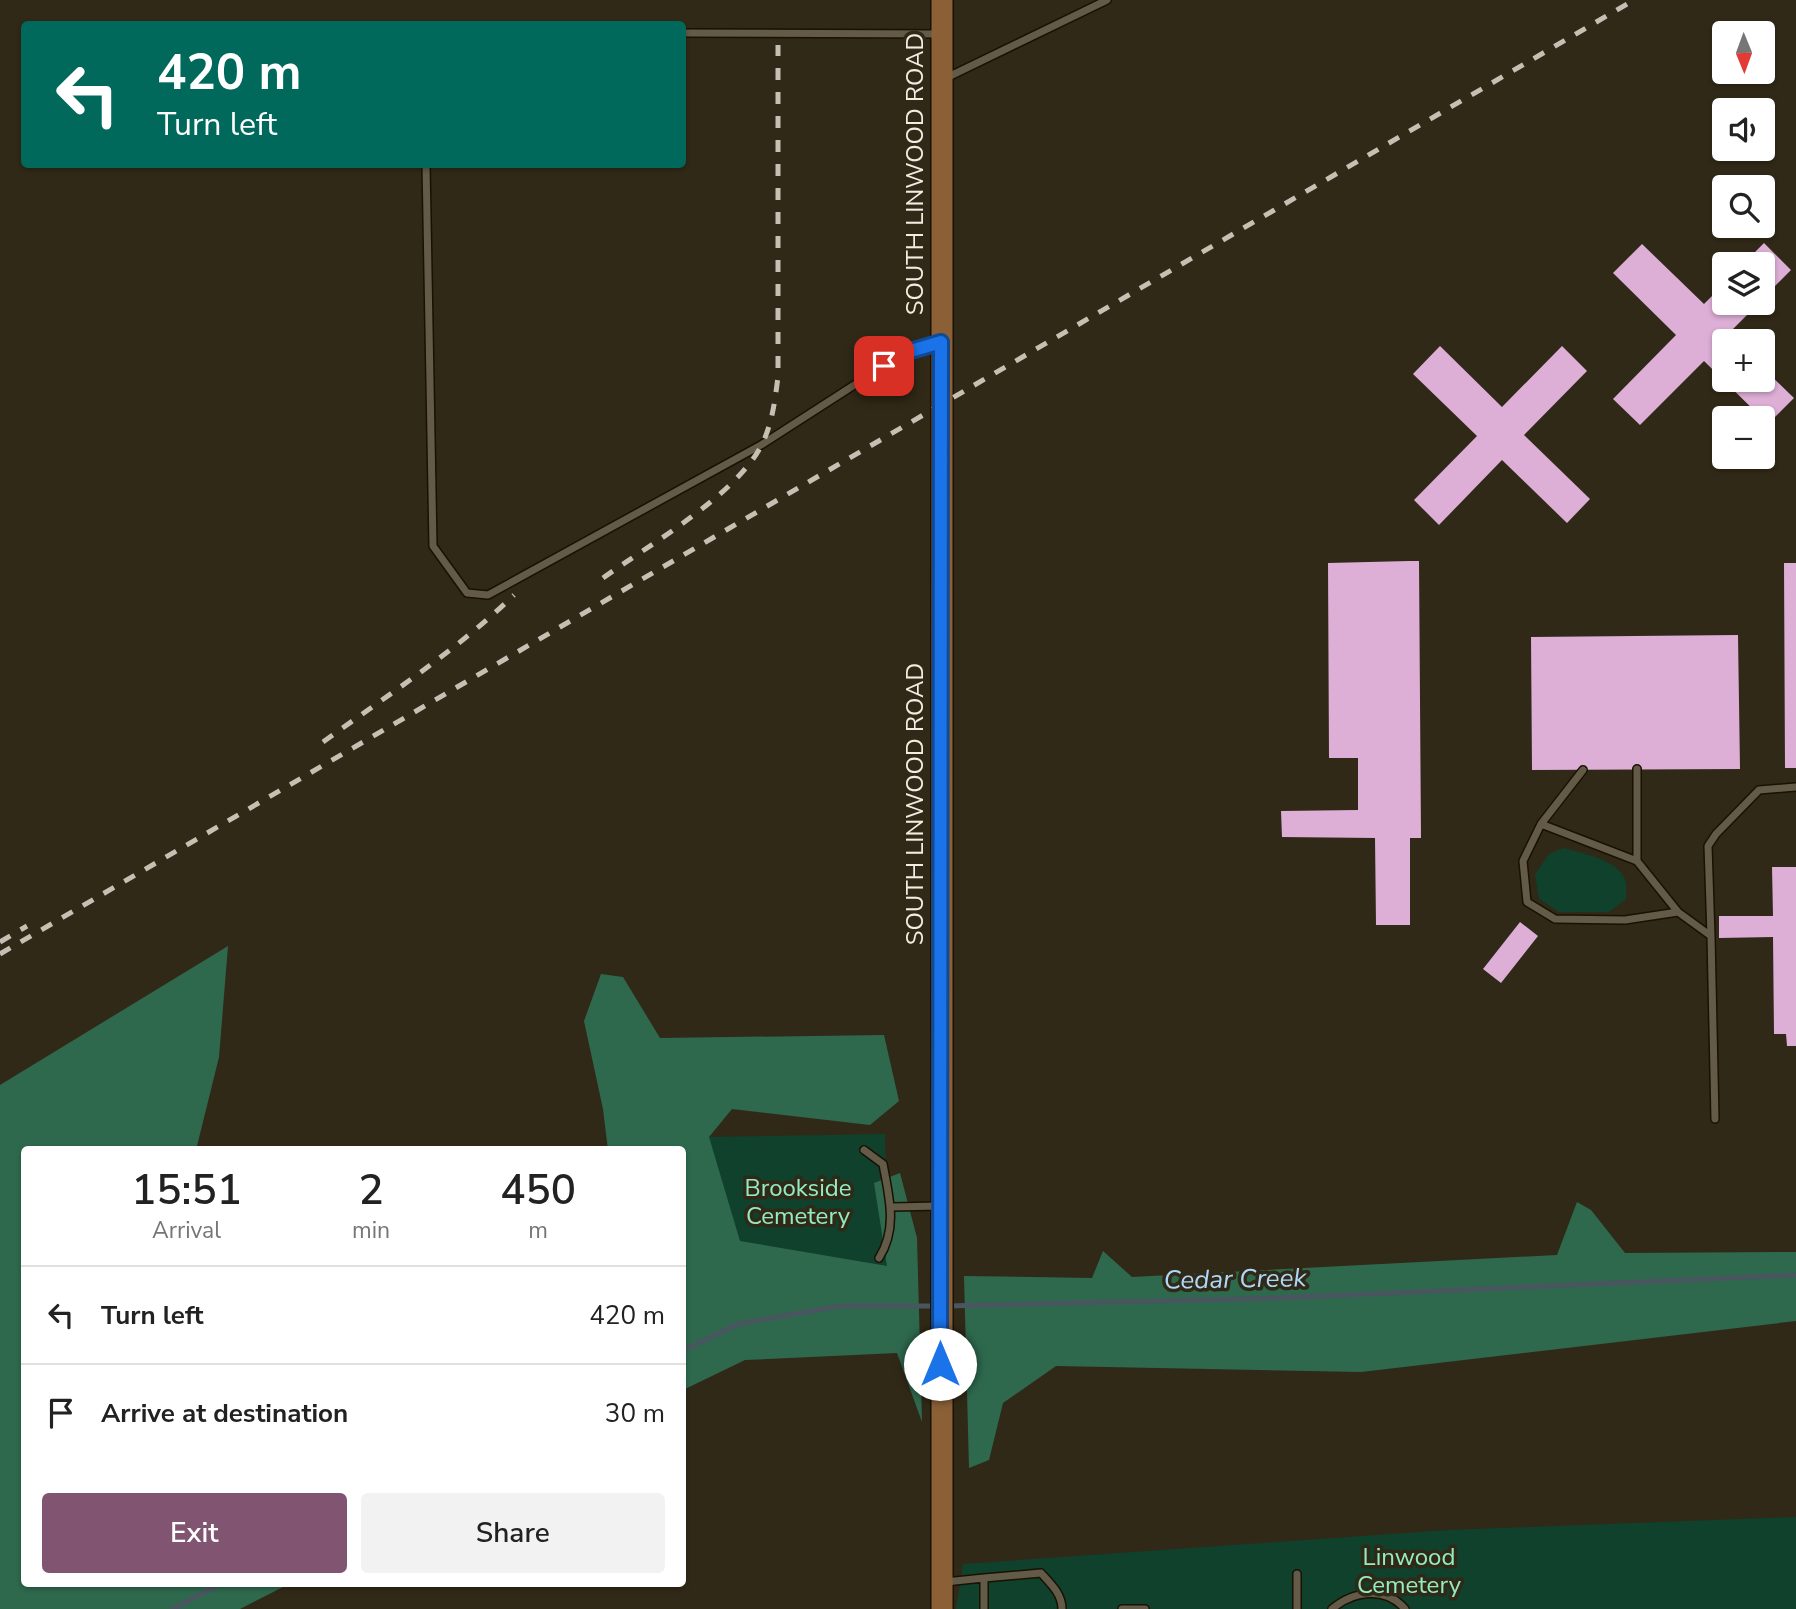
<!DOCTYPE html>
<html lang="en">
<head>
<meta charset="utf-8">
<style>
  body { margin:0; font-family:"Nunito Sans",sans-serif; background:#f2f2f2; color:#222; height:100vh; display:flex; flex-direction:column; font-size:26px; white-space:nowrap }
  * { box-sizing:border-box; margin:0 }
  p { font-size:23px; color:#767676 }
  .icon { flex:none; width:38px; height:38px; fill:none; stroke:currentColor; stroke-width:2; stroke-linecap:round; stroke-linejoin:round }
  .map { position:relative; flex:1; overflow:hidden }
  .side { position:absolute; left:21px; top:1146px; width:665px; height:441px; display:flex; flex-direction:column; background:#fff; border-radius:7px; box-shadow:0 2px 5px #0004 }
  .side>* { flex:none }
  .guide { position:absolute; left:21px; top:21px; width:665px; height:147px; border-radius:7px; box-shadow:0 2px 5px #0004; background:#00695c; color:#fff; overflow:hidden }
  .needle { width:46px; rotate:179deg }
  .buttons { position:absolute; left:1712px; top:21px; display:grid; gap:14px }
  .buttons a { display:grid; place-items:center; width:63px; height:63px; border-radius:7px; background:#fff; box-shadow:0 2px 5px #0004; font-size:35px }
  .pin { position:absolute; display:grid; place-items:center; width:60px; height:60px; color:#fff; margin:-30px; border-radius:14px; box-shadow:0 4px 10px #0006 }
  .me { position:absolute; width:77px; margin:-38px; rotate:0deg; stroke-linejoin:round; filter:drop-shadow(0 0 5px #0008) }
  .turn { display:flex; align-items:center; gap:24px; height:147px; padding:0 21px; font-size:32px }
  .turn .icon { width:91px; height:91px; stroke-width:2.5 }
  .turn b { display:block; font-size:49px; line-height:60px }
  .eta { display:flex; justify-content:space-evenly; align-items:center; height:119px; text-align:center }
  .eta b { font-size:42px; font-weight:600; line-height:49px }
  .primary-button { display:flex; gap:14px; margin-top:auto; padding:14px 21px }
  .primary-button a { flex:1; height:80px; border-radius:7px; background:#815471; color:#fff; font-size:28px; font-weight:600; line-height:80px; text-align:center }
  .primary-button a+a { background:#f2f2f2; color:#222 }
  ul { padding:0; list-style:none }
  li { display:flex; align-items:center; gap:21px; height:98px; padding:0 21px; border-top:2px solid #e0e0e0 }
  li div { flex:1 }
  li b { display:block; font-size:26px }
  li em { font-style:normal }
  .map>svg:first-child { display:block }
  .green { fill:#0f412c }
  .forest { fill:#2e694e }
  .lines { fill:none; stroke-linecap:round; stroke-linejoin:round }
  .stream { stroke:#49565f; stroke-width:5 }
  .building { fill:#ddaed6 }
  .service-casing { stroke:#191103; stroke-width:10 }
  .secondary-casing { stroke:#191103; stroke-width:24 }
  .service { stroke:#635a47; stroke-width:7 }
  .secondary { stroke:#8b6037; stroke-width:21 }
  .rail { stroke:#c6c0b4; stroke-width:5; stroke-dasharray:12 12; stroke-linecap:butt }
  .route-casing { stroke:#114b97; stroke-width:18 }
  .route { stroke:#1a73e8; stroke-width:12 }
  .labels { text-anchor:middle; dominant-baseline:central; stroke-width:7; stroke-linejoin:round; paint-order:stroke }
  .street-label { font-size:24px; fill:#f2ede2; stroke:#312917 }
  .park-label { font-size:24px; fill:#93ecc1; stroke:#312917 }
  .water-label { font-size:26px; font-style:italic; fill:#aed8f9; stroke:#312917 }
</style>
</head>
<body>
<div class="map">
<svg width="1796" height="1609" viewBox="0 0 1796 1609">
  <rect width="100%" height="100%" fill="#312917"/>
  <path class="green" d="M1563,848C1582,853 1620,860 1626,882C1627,886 1626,894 1626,899L1609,912H1559L1539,899L1535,874L1549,854Z
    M885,1134L887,1266L712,1269L709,1137Z
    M1796,1517V1609H956L963,1564L1448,1530Z"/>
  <path class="forest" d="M228,946L219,1057L196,1150H24V1584H289L240,1609H0V1085Z
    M601,974L623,977L660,1038L884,1035L899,1101L870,1125L732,1109L709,1137L740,1241L887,1266L874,1183L900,1173L917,1238L922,1422L897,1353L745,1360L683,1390L682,1150H608L603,1109L584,1021Z
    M1577,1202L1591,1210L1625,1253L1796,1252V1321L1361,1372L1056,1366L1003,1403L989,1460L969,1468L964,1276L1092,1278L1103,1251L1132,1277L1557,1255Z"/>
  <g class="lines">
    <path class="stream" d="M947,1306L1278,1298L1796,1275
      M682,1351L738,1324L840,1306H938
      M173,1609L220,1584"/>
  </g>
  <path class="building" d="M1764,243L1791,270L1762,299V264H1743Z
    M1642,244L1704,304L1724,284V303H1759L1728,334L1735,341H1724V380H1762V367L1794,398L1768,424L1704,361L1640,425L1613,399L1676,335L1613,273Z
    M1440,346L1502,407L1562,346L1587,371L1524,435L1590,499L1567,523L1502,460L1439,525L1414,500L1477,436L1413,374Z
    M1409,561H1419L1421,838H1410V925H1376L1375,838L1282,837L1281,811L1358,810V758H1329L1328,563Z
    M1784,563H1796V768H1785Z
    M1738,635L1740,769L1532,770L1531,637Z
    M1772,867H1796V1046H1787L1786,1034H1774L1773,937L1719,938V916H1773Z
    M1520,922L1538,936L1501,983L1483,969Z"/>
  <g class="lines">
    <defs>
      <path id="service" d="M682,33L941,34
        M946,78L1107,0
        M426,164L433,546L467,593L488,595L761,445L904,353L940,343
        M1637,769V861
        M1541,824L1583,770
        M1678,912L1625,920L1555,919L1527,902L1523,861L1541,824L1637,861L1678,912L1711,936L1715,1119
        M1711,936L1708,846L1716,834L1759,790L1796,787
        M864,1150L883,1164C889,1197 898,1228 879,1258
        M891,1207L941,1206
        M984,1578L1041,1573C1051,1584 1062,1594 1062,1609
        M945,1582L984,1578V1609
        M1122,1609H1145
        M1297,1609V1574
        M1332,1609C1353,1591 1385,1586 1405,1609"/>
      <path id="secondary" d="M942,1609V0"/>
    </defs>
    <use href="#service" class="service-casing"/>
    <use href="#secondary" class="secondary-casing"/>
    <use href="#service" class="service"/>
    <use href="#secondary" class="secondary"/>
    <path class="rail" d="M603,578C650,544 741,493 764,440C773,419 775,399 778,377V45
      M323,742C388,695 456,651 514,595
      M0,942L27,926
      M0,954L1634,0"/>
  </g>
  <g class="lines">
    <defs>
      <path id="route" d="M884,366L904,353L941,342L940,1364"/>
    </defs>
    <use href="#route" class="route-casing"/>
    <use href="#route" class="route"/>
  </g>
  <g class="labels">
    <g class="street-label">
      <text transform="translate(915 174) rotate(-90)">SOUTH LINWOOD ROAD</text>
      <text transform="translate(915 804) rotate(-90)">SOUTH LINWOOD ROAD</text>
    </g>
    <g class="park-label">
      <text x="798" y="1188">Brookside<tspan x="798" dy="28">Cemetery</tspan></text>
      <text x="1409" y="1557">Linwood<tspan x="1409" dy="28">Cemetery</tspan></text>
    </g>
    <g class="water-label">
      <text transform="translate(1235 1279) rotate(-1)">Cedar Creek</text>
    </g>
  </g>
</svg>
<div class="buttons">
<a><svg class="needle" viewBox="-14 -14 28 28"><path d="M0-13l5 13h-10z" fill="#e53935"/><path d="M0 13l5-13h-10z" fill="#767676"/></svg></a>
<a><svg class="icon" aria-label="sound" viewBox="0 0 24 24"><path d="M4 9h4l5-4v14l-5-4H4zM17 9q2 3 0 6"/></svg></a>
<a><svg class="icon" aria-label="search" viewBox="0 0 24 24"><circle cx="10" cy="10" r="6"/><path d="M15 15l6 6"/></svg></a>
<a><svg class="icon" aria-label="layers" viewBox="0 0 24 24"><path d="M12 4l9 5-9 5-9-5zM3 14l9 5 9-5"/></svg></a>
<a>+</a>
<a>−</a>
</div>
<div class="pin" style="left:884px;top:366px;background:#d93025"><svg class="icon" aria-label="arrive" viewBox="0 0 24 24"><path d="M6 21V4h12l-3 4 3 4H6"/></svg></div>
<svg class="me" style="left:940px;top:1364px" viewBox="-20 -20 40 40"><circle r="19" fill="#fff"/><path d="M0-13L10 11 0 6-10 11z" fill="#1a73e8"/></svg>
<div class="guide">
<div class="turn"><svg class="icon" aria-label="left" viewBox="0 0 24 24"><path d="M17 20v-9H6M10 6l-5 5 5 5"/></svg><div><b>420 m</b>Turn left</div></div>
</div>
<section class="side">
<div class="eta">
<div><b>15:51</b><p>Arrival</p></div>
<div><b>2</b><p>min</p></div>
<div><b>450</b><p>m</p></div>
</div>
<ul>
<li><svg class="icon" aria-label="left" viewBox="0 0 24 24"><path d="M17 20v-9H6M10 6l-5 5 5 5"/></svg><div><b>Turn left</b></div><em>420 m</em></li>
<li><svg class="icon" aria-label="arrive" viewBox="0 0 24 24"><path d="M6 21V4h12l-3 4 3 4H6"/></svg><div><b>Arrive at destination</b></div><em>30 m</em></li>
</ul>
<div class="primary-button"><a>Exit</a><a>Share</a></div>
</section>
</div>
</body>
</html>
